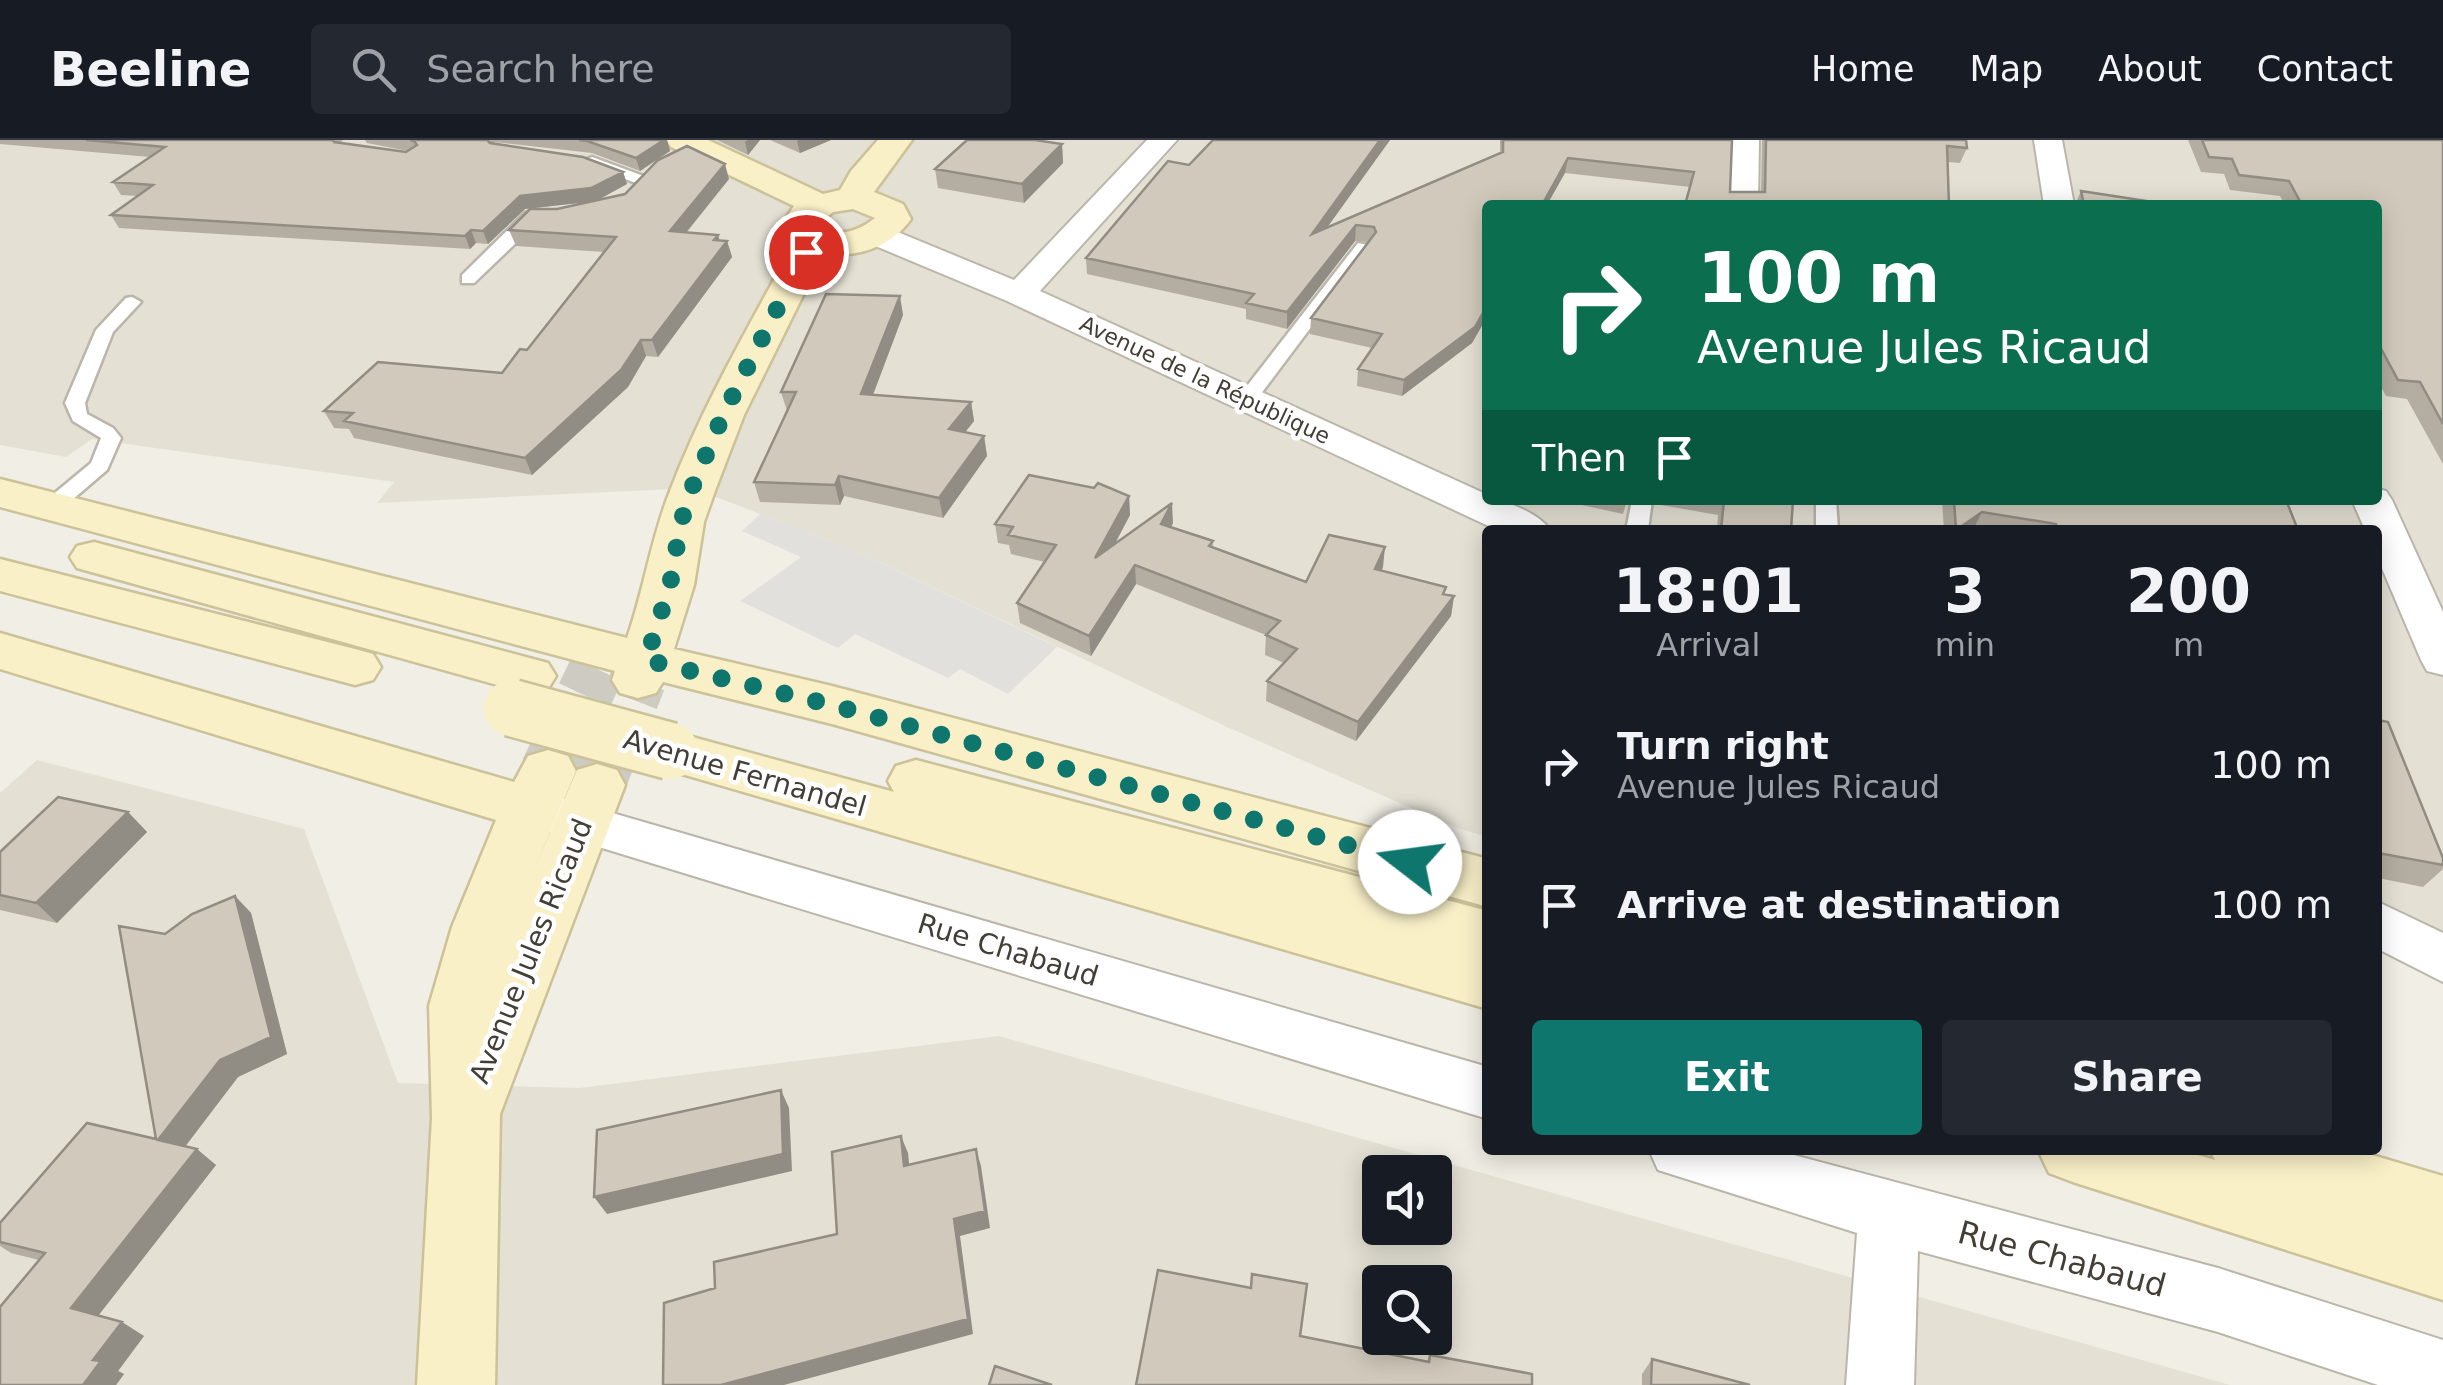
<!DOCTYPE html>
<html lang="en">
<head>
<meta charset="utf-8">
<style>
  body { margin:0; font-family:"DejaVu Sans",sans-serif; background:#242831; color:#f1f3f6; height:100vh; display:flex; flex-direction:column; font-size:38px; white-space:nowrap }
  * { box-sizing:border-box; margin:0 }
  p { font-size:32px; color:#9ea1a6 }
  .icon { flex:none; width:55px; height:55px; fill:none; stroke:currentColor; stroke-width:2; stroke-linecap:round; stroke-linejoin:round }
  .map { position:relative; flex:1; overflow:hidden }
  .panel { position:absolute; left:1482px; top:385px; width:900px; height:630px; display:flex; flex-direction:column; background:#171b24; border-radius:10px; box-shadow:0 5px 25px #0003 }
  .panel>* { flex:none }
  .banner { position:absolute; left:1482px; top:60px; width:900px; height:305px; border-radius:10px; box-shadow:0 5px 25px #0003; background:#0b6e4f; color:#fff; overflow:hidden }
  .buttons { position:absolute; left:1362px; top:1015px; display:grid; gap:20px }
  .buttons a { display:grid; place-items:center; width:90px; height:90px; border-radius:10px; background:#171b24; box-shadow:0 5px 25px #0003; font-size:50px }
  .pin { position:absolute; display:grid; place-items:center; width:85px; height:85px; color:#fff; margin:-42px; border:5px solid #fff; border-radius:50%; box-shadow:0 2px 10px #0007 }
  .me { position:absolute; width:110px; margin:-55px; rotate:285deg; stroke-linejoin:round; filter:drop-shadow(0 0 8px #0008) }
  .turn { display:flex; align-items:center; gap:35px; height:210px; padding:0 50px; font-size:45px }
  .turn .icon { width:130px; height:130px; stroke-width:2.5 }
  .turn b { display:block; font-size:70px; line-height:85px }
  .then { display:flex; align-items:center; height:95px; padding:0 50px; background:#0003; gap:20px; font-size:38px }
  .eta { display:flex; justify-content:space-evenly; align-items:center; height:170px; text-align:center }
  .eta b { font-size:60px; font-weight:600; line-height:70px }
  .cta { display:flex; gap:20px; margin-top:auto; padding:20px 50px }
  .cta a { flex:1; height:115px; border-radius:10px; background:#0f766e; color:#fff; font-size:40px; font-weight:600; line-height:115px; text-align:center }
  .cta a+a { background:#242831; color:#f1f3f6 }
  ul { padding:0; list-style:none }
  li { display:flex; align-items:center; gap:30px; height:140px; padding:0 50px }
  li div { flex:1 }
  li b { display:block; font-size:38px }
  li em { font-style:normal }
  header { display:flex; align-items:center; gap:60px; box-sizing:border-box; height:140px; padding:0 50px; background:#171b24; border-bottom:2px solid #363941 }
  header strong { font-size:48px }
  nav { display:flex; gap:55px; margin-inline-start:auto; font-size:35px }
  .search { width:700px; height:90px; background:#242831; display:flex; align-items:center; gap:25px; box-sizing:border-box; padding:0 35px; border-radius:10px; color:#9ea1a6; font-size:38px }
  .map>svg:first-child { display:block }
  .residential { fill:#e4e0d4; fill-rule:evenodd }
  .parking { fill:#e2e0dd }
  .lines { fill:none; stroke-linecap:round; stroke-linejoin:round }
  .secondary-tunnel { stroke:#cecbc2; stroke-width:56; stroke-dasharray:56 28; stroke-linecap:butt }
  .lane-casing { stroke:#bbb6a9; stroke-width:5 }
  .street-casing { stroke:#bbb6a9; stroke-width:4 }
  .secondary-casing { stroke:#ccc299; stroke-width:5 }
  .lane { fill:#fff; fill-rule:evenodd }
  .street { fill:#fff; fill-rule:evenodd }
  .secondary { fill:#f9f0c8; fill-rule:evenodd }
  .secondary-bridge-casing { stroke:#ccc299; stroke-width:61; stroke-linecap:butt }
  .secondary-bridge { stroke:#f9f0c8; stroke-width:56 }
  .wall { fill:#b4aea2 }
  .shaded-wall { fill:#928d84 }
  .building { fill:#d1cabc; stroke:#928d84; stroke-width:2.5 }
  .route { stroke:#0f766e; stroke-width:18; stroke-dasharray:0 32.4 }
  .labels { text-anchor:middle; dominant-baseline:central; stroke-width:9; stroke-linejoin:round; paint-order:stroke }
  .far-street-label { font-size:22px; fill:#433e36; stroke:#fff }
  .street-label { font-size:28px; fill:#433e36; stroke:#fff }
  .near-street-label { font-size:32px; fill:#433e36; stroke:#fff }
</style>
</head>
<body>
<header>
<strong>Beeline</strong>
<div class="search"><svg class="icon" aria-label="search" viewBox="0 0 24 24"><circle cx="10" cy="10" r="6"/><path d="M15 15l6 6"/></svg>Search here</div>
<nav><a>Home</a><a>Map</a><a>About</a><a>Contact</a></nav>
</header>
<div class="map">
<svg width="2443" height="1245" viewBox="0 0 2443 1245">
  <rect width="100%" height="100%" fill="#f1eee5"/>
  <path class="residential" d="M0,0H2443V809L2378,777V390H1488L1487,697L1452,686L1227,587L856,411L693,348L377,363L394,342L92,299L66,317L0,305ZM1488,65H2378V360H1488Z
    M37,620L304,689L398,943L579,948L999,896L2230,1245H0V653ZM1380,1032H1435V1088H1380ZM1380,1142H1435V1198H1380Z"/>
  <path class="parking" d="M760,374L856,411L1057,507L1008,554L960,529L948,538L855,494L838,508L740,461L801,417L742,391Z"/>
  <g class="lines">
    <path class="secondary-tunnel" d="M548,631L597,529
      M600,637L638,540"/>
    <defs>
      <path id="lane" d="M592,17L649,38L652,41L644,46L587,25V19Z
        M525,73L536,71L544,76L474,143H462V135Z
        M1358,103L1372,106L1254,263H1240V255Z
        M132,157L141,162L113,192L85,263L87,274L113,288L121,298L107,330L58,372H44L41,367L44,362L91,323L101,298L73,281L65,263L96,190L126,158Z
        M1632,360H1652L1648,390H1626Z
        M1816,360H1836L1838,390H1816Z"/>
      <path id="street" d="M1147,0H1177L1040,151L1488,355V360C1507,360 1540,374 1550,390H1497L1007,161L866,102L862,95L866,88H888L1014,140Z
        M1731,0H1759L1758,65H1728Z
        M2034,0H2062L2074,65H2044Z
        M2378,349L2386,351L2392,360L2443,472V535L2427,531L2421,520L2378,419V390H2365L2352,360H2378Z
        M547,654L1488,927V979L530,686L522,673L530,660Z
        M2378,762L2443,793V842L2378,809Z
        M1649,1010H1775L2218,1128L2443,1200V1245H2378L2218,1192L1918,1111L1914,1245H1846L1857,1093L1658,1030Z"/>
      <path id="secondary" d="M666,0H708L823,54L840,50L851,31L878,0H912L874,52L903,64L911,79C892,106 857,119 824,113L744,275L716,348L704,382L694,445L674,509L832,546L1488,719V767L832,584L663,542L656,553L638,558L620,553L612,540L615,531L0,367V339L627,498C644,450 651,398 670,351C703,264 750,184 794,103L780,87L794,66L671,7ZM853,69L875,78C857,92 837,99 817,85L833,72Z
        M94,402L548,523L556,536L548,549L530,554L77,428L70,417L77,406Z
        M0,419L355,509L373,514L381,527L373,540L355,545L0,451Z
        M0,493L514,642L528,616L548,610L568,616L576,631L533,732L577,630L597,624L617,630L625,645L500,974L495,1245H417L432,978L429,866L452,787L496,680L0,529Z
        M670,591L894,652L888,641L896,626L916,620L1488,771V869L651,625L643,611L651,597Z
        M2038,1010H2181L2215,1020L2210,1010H2355L2443,1036V1160L2073,1042L2049,1033Z"/>
    </defs>
    <use href="#lane" class="lane-casing"/>
    <use href="#street" class="street-casing"/>
    <use href="#secondary" class="secondary-casing"/>
    <use href="#lane" class="lane"/>
    <use href="#street" class="street"/>
    <use href="#secondary" class="secondary"/>
    <defs>
      <path id="secondary-bridge" d="M512,568L670,611"/>
    </defs>
    <use href="#secondary-bridge" class="secondary-bridge-casing"/>
    <use href="#secondary-bridge" class="secondary-bridge"/>
  </g>
  <path class="wall" d="M0,0H343L340,3L406,12L408,11L367,3L365,0H667L670,11L640,31L592,13L494,2V4L623,32L627,44L598,60L729,39L687,92L718,95L719,101H727L732,117L658,217L646,216L628,247L532,335L354,298L349,289L334,288L324,271L502,233L527,210L604,112L516,106L509,90L557,69L589,62L525,69L488,104L476,103L470,109L119,88L111,75L137,56L121,55L113,42L150,17L0,4Z
    M717,0H760L748,15Z
    M770,0H831L800,13Z
    M1390,0L1327,87L1500,13V0H1732L1730,52H1761L1762,0H1966L1967,8L1960,23L1948,22L1685,65L1690,47L1565,33L1488,65V175L1472,203L1402,256L1357,246L1358,229L1372,208L1310,194L1311,178L1369,102L1355,101L1287,189L1246,179V169L1087,134L1086,118L1189,25Z
    M2188,0H2443V324L2407,259L2386,256L2378,241V65H2285L2280,56L2230,50L2224,34L2201,32Z
    M1062,4L1063,23L1024,63L938,48L935,29Z
    M2081,51L2160,65H2075Z
    M903,175L873,255L971,262L974,281L965,292L984,296L987,316L943,378L844,356L840,365L760,362L754,342L787,271L781,252Z
    M1129,356L1130,375L1115,404L1173,383L1171,387L1213,401V407L1306,442L1383,427L1381,431L1454,456L1451,476L1356,601L1266,561L1267,541L1284,523L1265,515L1266,495L1136,444L1091,516L1020,483L1017,463L1045,422L1011,414L1009,405L998,403L995,384Z
    M1559,360H1627L1623,374Z
    M1654,360H1793L1791,390H1717L1718,375L1655,364Z
    M1942,360H2286L2298,390H1944Z
    M2378,580L2443,718V729L2423,747L2378,738Z
    M128,672L147,692L57,783L0,770V712Z
    M235,756L251,773L287,914L238,937L185,1006L216,1025L98,1176L144,1196L118,1231L124,1234L116,1245L39,1120L11,1113L0,1106V1083L156,999L165,794Z
    M1652,1219L1750,1245H1642V1234Z"/>
  <path class="shaded-wall" d="M662,0H667L670,11L640,31L636,18Z
    M747,0H760L748,15L745,2Z
    M799,0H831L800,13L797,1Z
    M1380,0H1390L1311,110L1312,94Z
    M1062,4L1063,23L1024,63L1022,44Z
    M1568,18L1565,33L1547,65H1542Z
    M725,24L729,39L675,106L670,91Z
    M623,32L627,44L596,61L525,69L488,104L483,91L520,56Z
    M1356,85L1355,101L1287,189V172Z
    M471,90L476,103L470,109L465,96Z
    M718,95L722,109L727,101L732,117L658,217L652,200Z
    M900,156L903,175L866,273L861,254Z
    M1488,164V175L1472,203L1402,256L1404,240Z
    M641,200L646,216L628,247L532,335L525,318Z
    M971,262L974,281L952,309L949,289Z
    M984,296L987,316L943,378L939,358Z
    M839,336L844,356L840,365L835,345Z
    M1129,356L1130,375L1097,437L1095,418Z
    M1172,363L1173,383L1162,403L1161,384Z
    M1982,372L1973,390H1957Z
    M1385,407L1383,427L1373,449L1375,429Z
    M1135,425L1136,444L1091,516L1089,496Z
    M1454,456L1451,476L1356,601L1358,582Z
    M128,672L147,692L57,783L36,763Z
    M235,756L251,773L287,914L238,937L178,1016L158,1000Z
    M781,950L789,968L792,1031L607,1074L594,1057Z
    M901,996L908,1013L911,1043L904,1026Z
    M197,1009L216,1025L94,1181L71,1168Z
    M976,1009L981,1026L990,1088L960,1096L973,1194L784,1245H721L954,1079Z
    M122,1182L144,1196L118,1231L124,1234L116,1245H83L93,1220Z"/>
  <path class="building" d="M86,0H333L334,2L406,12L417,5L414,1L410,0H487L490,3L583,17L623,32L591,48L520,56L483,91L471,90L465,96L111,75L153,45L113,42L165,7Z
    M579,0H664L636,18L587,1Z
    M967,0H1035L1062,4L1022,44L935,29Z
    M1213,0H1380L1312,94L1503,12V0H1732L1730,52H1765L1766,0H1966L1967,8L1947,6L1949,65H1685L1694,32L1568,18L1542,65H1488V164L1475,187L1404,240L1358,229L1382,194L1311,178L1376,92L1374,87L1356,85L1287,172L1246,163L1254,154L1086,118L1168,21L1189,25Z
    M2202,0H2443V284L2420,242L2398,240L2378,203V65H2302L2289,41L2239,35L2232,19L2209,17Z
    M687,6L725,24L670,91L718,95L714,100L727,101L652,200H641L621,230L525,318L344,281L353,273L324,271L378,222L502,233L520,209L527,210L616,97L509,90L530,69H557L625,54L658,20Z
    M2081,51L2159,63L2160,65H2084Z
    M826,154L900,156L861,254L971,262L949,289L984,296L939,358L839,336L835,345L754,342L796,252H781Z
    M1029,335L1094,348L1098,343L1129,356L1095,418L1172,363L1161,384L1213,401L1209,406L1306,442L1329,395L1385,407L1375,429L1446,447L1443,454L1454,456L1358,582L1267,541L1297,509L1266,495L1280,481L1135,425L1089,496L1017,463L1056,405L1008,395L1013,387L995,384Z
    M1724,360H1793L1791,390H1721Z
    M1954,360H2286L2298,390H2057L2056,384L1982,372L1956,390Z
    M1866,387L1895,390H1867Z
    M2378,580L2388,582L2443,718V725L2378,713Z
    M58,657L128,672L36,763L0,755V712Z
    M235,756L271,897L220,920L158,1000L197,1009L71,1168L122,1182L93,1220L101,1221L83,1245H0V1167L45,1113L0,1102V1083L87,983L156,999L119,786L165,794L192,774Z
    M781,950L783,1014L594,1057L597,990Z
    M901,996L904,1026L976,1009L985,1071L954,1079L968,1179L721,1245H663L664,1163L715,1148L714,1122L837,1094L832,1012Z
    M1158,1130L1251,1148L1252,1134L1307,1144L1300,1196L1429,1222L1430,1215L1532,1234V1245H1136Z
    M1652,1219L1750,1245H1651Z
    M995,1226L1052,1245H989Z"/>
  <g class="lines">
    <path class="route" d="M806,112L723,275L692,348L681,382L670,445L646,520L832,565L1410,722"/>
  </g>
  <g class="labels">
    <g class="far-street-label">
      <text transform="translate(1205 240) rotate(25)">Avenue de la République</text>
    </g>
    <g class="street-label">
      <text transform="translate(745 633) rotate(16)">Avenue Fernandel</text>
      <text transform="translate(1008 810) rotate(17)">Rue Chabaud</text>
      <text transform="translate(531 811) rotate(-68)">Avenue Jules Ricaud</text>
    </g>
    <g class="near-street-label">
      <text transform="translate(2062 1119) rotate(15)">Rue Chabaud</text>
    </g>
  </g>
</svg>
<div class="buttons">
<a><svg class="icon" aria-label="sound" viewBox="0 0 24 24"><path d="M4 9h4l5-4v14l-5-4H4zM17 9q2 3 0 6"/></svg></a>
<a><svg class="icon" aria-label="search" viewBox="0 0 24 24"><circle cx="10" cy="10" r="6"/><path d="M15 15l6 6"/></svg></a>
</div>
<div class="pin" style="left:806px;top:112px;background:#d93025"><svg class="icon" aria-label="arrive" viewBox="0 0 24 24"><path d="M6 21V4h12l-3 4 3 4H6"/></svg></div>
<svg class="me" style="left:1410px;top:722px" viewBox="-20 -20 40 40"><circle r="19" fill="#fff"/><path d="M0-13L10 11 0 6-10 11z" fill="#0f766e"/></svg>
<div class="banner">
<div class="turn"><svg class="icon" aria-label="right" viewBox="0 0 24 24"><path d="M7 20v-9h11M14 6l5 5-5 5"/></svg><div><b>100 m</b>Avenue Jules Ricaud</div></div>
<div class="then">Then<svg class="icon" aria-label="arrive" viewBox="0 0 24 24"><path d="M6 21V4h12l-3 4 3 4H6"/></svg></div>
</div>
<section class="panel">
<div class="eta">
<div><b>18:01</b><p>Arrival</p></div>
<div><b>3</b><p>min</p></div>
<div><b>200</b><p>m</p></div>
</div>
<ul>
<li><svg class="icon" aria-label="right" viewBox="0 0 24 24"><path d="M7 20v-9h11M14 6l5 5-5 5"/></svg><div><b>Turn right</b><p>Avenue Jules Ricaud</p></div><em>100 m</em></li>
<li><svg class="icon" aria-label="arrive" viewBox="0 0 24 24"><path d="M6 21V4h12l-3 4 3 4H6"/></svg><div><b>Arrive at destination</b></div><em>100 m</em></li>
</ul>
<div class="cta"><a>Exit</a><a>Share</a></div>
</section>
</div>
</body>
</html>
